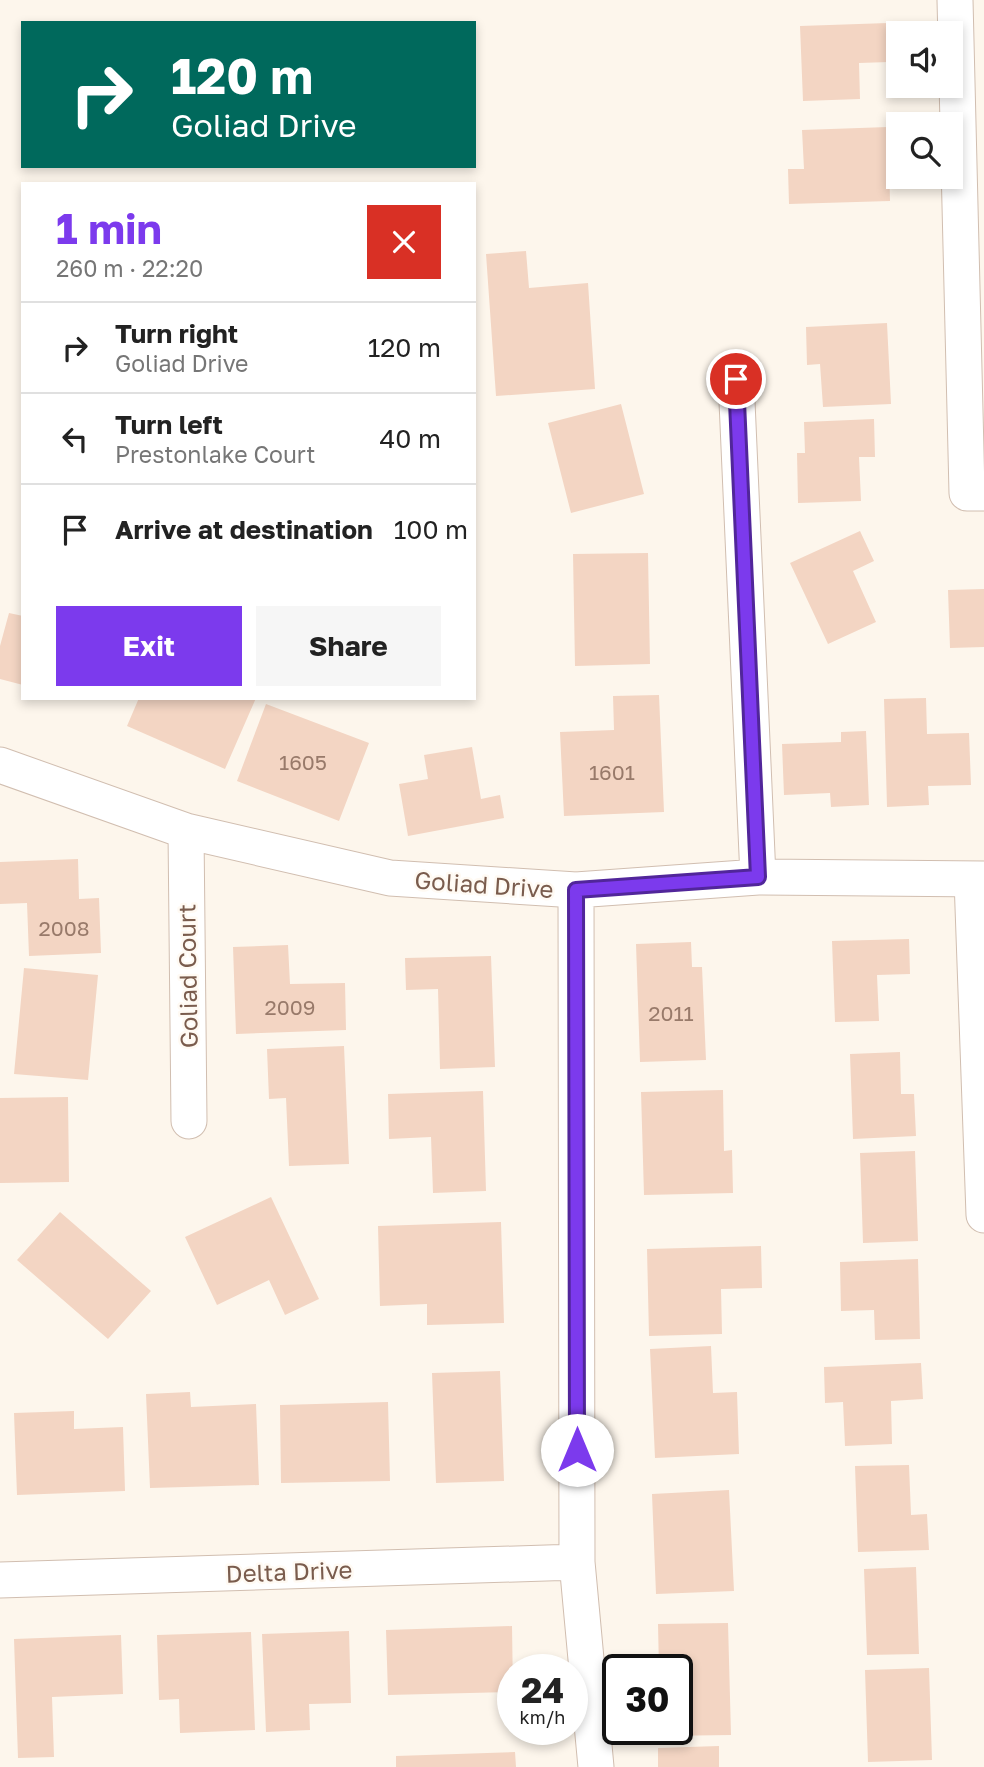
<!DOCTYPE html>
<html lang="en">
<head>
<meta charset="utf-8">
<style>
  body { margin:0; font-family:"Golos Text",sans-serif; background:#f6f6f6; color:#222; height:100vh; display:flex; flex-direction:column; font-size:26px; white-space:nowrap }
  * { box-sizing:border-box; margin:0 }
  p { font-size:23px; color:#767676 }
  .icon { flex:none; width:38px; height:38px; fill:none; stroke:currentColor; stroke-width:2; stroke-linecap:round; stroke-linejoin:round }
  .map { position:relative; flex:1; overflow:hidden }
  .details { position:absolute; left:21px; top:182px; width:455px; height:518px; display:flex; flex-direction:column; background:#fff; border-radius:0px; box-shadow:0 4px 10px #0003 }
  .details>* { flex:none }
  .banner { position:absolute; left:21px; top:21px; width:455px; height:147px; border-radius:0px; box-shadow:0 4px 10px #0003; background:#00695c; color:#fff; overflow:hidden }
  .tools { position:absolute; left:886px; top:21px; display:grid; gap:14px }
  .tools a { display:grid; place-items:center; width:77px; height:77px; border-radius:0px; background:#fff; box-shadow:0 4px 10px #0003; font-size:35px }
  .speed { position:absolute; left:497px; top:1654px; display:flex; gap:14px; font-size:35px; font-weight:700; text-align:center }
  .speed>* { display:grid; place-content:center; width:91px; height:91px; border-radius:50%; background:#fff; box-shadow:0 4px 10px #0003; line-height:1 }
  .speed small { font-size:18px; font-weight:400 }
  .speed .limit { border:4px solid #111; border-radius:10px; background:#fff; color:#111 }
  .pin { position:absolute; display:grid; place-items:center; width:60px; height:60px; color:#fff; margin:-30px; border:4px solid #fff; border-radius:50%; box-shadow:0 2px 7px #0007 }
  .me { position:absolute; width:77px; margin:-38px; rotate:0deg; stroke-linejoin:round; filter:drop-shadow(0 0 5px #0008) }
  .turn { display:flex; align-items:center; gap:24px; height:147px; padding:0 35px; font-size:32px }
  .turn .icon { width:91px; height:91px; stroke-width:2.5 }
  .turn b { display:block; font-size:49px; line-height:60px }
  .round { display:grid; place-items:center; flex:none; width:74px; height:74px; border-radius:0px; background:#f6f6f6 }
  .summary { display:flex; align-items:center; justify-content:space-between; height:119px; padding:0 35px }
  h1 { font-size:42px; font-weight:700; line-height:52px; color:#7c3aed }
  .button { display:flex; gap:14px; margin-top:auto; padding:14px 35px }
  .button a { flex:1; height:80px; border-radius:0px; background:#7c3aed; color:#fff; font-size:28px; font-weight:700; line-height:80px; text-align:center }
  .button a+a { background:#f6f6f6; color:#222 }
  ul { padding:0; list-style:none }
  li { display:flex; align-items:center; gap:21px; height:91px; padding:0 35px; border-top:2px solid #e0e0e0 }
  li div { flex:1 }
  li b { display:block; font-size:26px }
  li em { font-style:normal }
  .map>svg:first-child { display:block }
  .building { fill:#f3d5c3 }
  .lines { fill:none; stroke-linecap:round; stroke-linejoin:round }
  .minor-casing { stroke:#d1beb0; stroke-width:37 }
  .minor { stroke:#fff; stroke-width:35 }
  .route-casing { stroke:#51269a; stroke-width:18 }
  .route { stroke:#7c3aed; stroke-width:12 }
  .labels { text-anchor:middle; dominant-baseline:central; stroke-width:5; stroke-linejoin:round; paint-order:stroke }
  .number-label { font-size:21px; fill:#987a6a }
  .street-label { font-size:24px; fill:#7a5c4d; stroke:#fffaf3 }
</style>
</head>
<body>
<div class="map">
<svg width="984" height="1767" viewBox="0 0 984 1767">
  <rect width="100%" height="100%" fill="#fdf6ec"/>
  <path class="building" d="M888,23L889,62L859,63L860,99L803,101L800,26Z
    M888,127L890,201L789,204L788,169H804L802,130Z
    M526,251L529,288L588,283L595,389L496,396L486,254Z
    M887,323L891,404L823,407L820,364L807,365L806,327Z
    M621,404L644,494L571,513L548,423Z
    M874,419L875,457H859L861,501L798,503L797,453H805L804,422Z
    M860,531L874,561L853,571L876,622L828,644L790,563Z
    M648,553L650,664L575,666L573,554Z
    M984,589V647L950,648L948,590Z
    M9,613L23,616V685L0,679V646Z
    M659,695L664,812L564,816L560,732L614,730L613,696Z
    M139,698H256L225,769L127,726Z
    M926,698L927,734L969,733L971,785L928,786L929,805L887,807L884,699Z
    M266,704L369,743L339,821L237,781Z
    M866,731L869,805L831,807L830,793L784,795L782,744L841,742V732Z
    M472,747L481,799L500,795L504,818L408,836L399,784L428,779L424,755Z
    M78,859L79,899L99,898L101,953L29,956L27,903L0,904V862Z
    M909,939L910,974L877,975L879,1021L835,1022L832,941Z
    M691,942L692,967H702L706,1060L640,1062L636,944Z
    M288,945L290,984L345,983L346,1030L236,1034L233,947Z
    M491,956L495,1067L440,1069L438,989L406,990L405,958Z
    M24,968L98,975L88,1080L14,1074Z
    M344,1046L349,1164L289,1166L286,1098L269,1099L267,1049Z
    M900,1052L901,1094H914L916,1136L853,1139L850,1054Z
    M723,1090L724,1151L732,1150L733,1193L644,1195L641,1092Z
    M483,1091L486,1191L433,1193L431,1137L389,1139L388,1094Z
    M68,1097L69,1182L0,1183V1098Z
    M915,1151L918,1241L863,1243L860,1153Z
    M271,1197L319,1299L285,1315L269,1280L217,1305L185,1237Z
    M60,1212L151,1291L108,1339L17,1260Z
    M501,1222L504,1323L427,1325V1304L380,1306L378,1226Z
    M761,1246L762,1288L721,1289L722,1334L649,1336L647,1249Z
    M918,1259L920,1339L875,1340L874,1310L841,1311L840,1262Z
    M711,1346L713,1393L737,1392L739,1454L655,1458L650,1349Z
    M921,1363L923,1399L891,1401L892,1444L845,1446L843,1402L825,1403L824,1367Z
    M500,1371L504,1481L436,1483L432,1373Z
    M190,1392L191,1407L256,1404L259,1485L150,1488L146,1394Z
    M388,1402L390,1481L281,1483L280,1405Z
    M74,1411V1429L123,1427L125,1491L17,1495L14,1413Z
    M909,1465L911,1515L927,1514L929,1550L858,1552L855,1466Z
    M729,1490L734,1591L656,1594L652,1494Z
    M916,1567L919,1654L867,1655L864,1569Z
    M728,1623L731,1735L661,1736L660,1729H677V1670H659L658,1624Z
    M512,1626L513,1692L388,1695L386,1630Z
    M349,1631L351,1703L309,1704L310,1730L266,1732L262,1634Z
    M251,1632L255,1730L180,1733L179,1699L159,1700L157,1635Z
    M121,1635L123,1694L52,1697L54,1757L18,1758L14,1639Z
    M929,1668L932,1760L868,1762L865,1670Z
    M719,1746V1767H658V1748Z
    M515,1752L516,1767H396V1756Z"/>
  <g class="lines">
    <defs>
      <path id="minor" d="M955,0L967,493H984
        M736,379L758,877
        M0,765L186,831L390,878L576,890L758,877L984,879
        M186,831L189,1121
        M972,879L984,1215
        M576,890L577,1562L596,1767
        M0,1580L577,1562"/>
    </defs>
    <use href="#minor" class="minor-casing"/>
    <use href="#minor" class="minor"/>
  </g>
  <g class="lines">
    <defs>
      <path id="route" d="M577,1450L576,890L758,877L736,379"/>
    </defs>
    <use href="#route" class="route-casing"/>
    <use href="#route" class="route"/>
  </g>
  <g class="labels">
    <g class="number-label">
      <text x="303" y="762">1605</text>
      <text x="612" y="772">1601</text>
      <text x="64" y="928">2008</text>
      <text x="290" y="1007">2009</text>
      <text x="671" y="1013">2011</text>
    </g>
    <g class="street-label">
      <text transform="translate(484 884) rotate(4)">Goliad Drive</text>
      <text transform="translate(187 976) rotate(-91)">Goliad Court</text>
      <text transform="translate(289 1571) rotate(-2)">Delta Drive</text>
    </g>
  </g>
</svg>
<div class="tools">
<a><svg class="icon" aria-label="sound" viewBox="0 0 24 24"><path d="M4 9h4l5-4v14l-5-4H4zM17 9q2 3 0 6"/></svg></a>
<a><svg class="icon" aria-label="search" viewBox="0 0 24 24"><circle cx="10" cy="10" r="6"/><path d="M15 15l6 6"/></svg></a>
</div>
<div class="speed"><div>24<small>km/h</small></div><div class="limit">30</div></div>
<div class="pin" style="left:736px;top:379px;background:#d93025"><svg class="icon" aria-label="arrive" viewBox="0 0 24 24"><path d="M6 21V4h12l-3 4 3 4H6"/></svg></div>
<svg class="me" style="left:577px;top:1450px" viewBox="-20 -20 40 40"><circle r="19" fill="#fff"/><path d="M0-13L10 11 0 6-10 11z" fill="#7c3aed"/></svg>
<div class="banner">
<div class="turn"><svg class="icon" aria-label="right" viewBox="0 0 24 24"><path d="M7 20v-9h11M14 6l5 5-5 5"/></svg><div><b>120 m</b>Goliad Drive</div></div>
</div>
<section class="details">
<div class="summary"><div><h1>1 min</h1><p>260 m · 22:20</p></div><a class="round" style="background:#d93025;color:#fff"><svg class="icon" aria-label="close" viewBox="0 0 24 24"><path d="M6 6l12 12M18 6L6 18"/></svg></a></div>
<ul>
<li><svg class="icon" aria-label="right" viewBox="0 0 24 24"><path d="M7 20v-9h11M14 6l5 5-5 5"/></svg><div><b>Turn right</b><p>Goliad Drive</p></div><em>120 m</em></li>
<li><svg class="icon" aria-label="left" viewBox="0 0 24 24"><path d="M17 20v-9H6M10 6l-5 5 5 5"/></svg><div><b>Turn left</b><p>Prestonlake Court</p></div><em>40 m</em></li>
<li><svg class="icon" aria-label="arrive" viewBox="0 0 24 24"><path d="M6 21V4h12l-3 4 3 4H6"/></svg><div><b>Arrive at destination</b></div><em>100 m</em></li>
</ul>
<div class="button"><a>Exit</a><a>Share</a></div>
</section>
</div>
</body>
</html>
